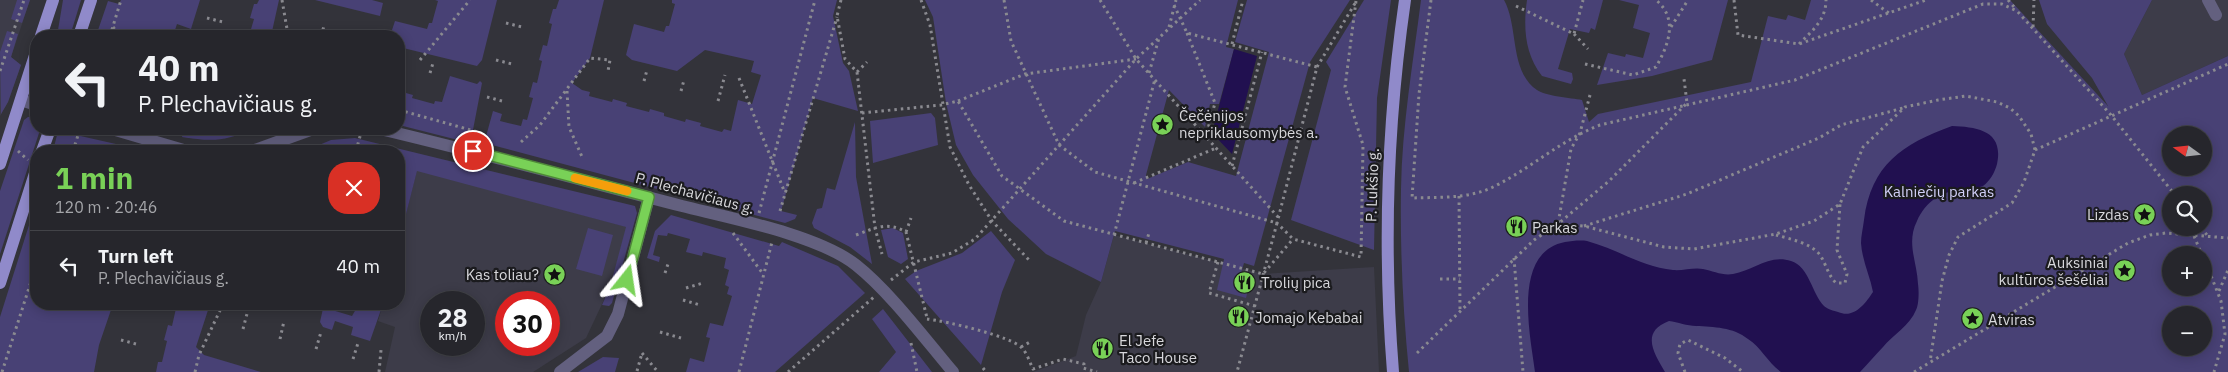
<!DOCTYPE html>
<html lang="en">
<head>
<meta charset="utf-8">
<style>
  body { margin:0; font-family:"IBM Plex Sans",sans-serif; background:#2e2e34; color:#f1f3f6; height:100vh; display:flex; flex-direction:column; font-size:19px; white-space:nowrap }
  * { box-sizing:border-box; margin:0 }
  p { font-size:16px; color:#a4a5a9 }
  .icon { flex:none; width:28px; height:28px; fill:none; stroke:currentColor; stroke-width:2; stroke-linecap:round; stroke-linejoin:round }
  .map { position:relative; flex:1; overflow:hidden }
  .side { position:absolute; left:30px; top:145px; width:375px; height:165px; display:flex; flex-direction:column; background:#26262c; border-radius:20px; box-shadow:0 2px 12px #0003,0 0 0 1px #424348 }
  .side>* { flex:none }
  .top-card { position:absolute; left:30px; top:30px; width:375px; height:105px; border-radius:20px; box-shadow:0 2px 12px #0003,0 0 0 1px #424348; background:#26262c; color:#f1f3f6; overflow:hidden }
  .needle { width:32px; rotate:285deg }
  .buttons { position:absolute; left:2162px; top:126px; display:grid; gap:10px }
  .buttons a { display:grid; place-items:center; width:50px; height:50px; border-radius:50%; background:#26262c; box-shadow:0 2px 12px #0003,0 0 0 1px #424348; font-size:25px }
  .speed { position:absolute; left:420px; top:291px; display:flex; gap:10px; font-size:25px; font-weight:700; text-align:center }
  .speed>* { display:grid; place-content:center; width:65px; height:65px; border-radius:50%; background:#26262c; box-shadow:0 2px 12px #0003,0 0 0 1px #424348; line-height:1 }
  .speed small { font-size:12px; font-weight:400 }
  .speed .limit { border:8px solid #d22; background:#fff; color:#111 }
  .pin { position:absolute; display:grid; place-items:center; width:42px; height:42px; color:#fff; margin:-21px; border:2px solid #fff; border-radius:50%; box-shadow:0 1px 5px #0007 }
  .me { position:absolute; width:55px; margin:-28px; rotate:15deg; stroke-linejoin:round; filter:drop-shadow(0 0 4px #0008) }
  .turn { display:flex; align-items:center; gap:18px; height:105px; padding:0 25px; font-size:22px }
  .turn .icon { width:65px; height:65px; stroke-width:2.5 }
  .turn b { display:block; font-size:35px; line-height:42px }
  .round { display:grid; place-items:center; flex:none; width:52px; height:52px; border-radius:20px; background:#2e2e34 }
  .overview { display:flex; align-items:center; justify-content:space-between; height:85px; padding:0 25px }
  h1 { font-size:30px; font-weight:700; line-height:38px; color:#79d157 }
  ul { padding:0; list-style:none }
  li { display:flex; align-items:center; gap:15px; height:70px; padding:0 25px; border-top:1px solid #424348 }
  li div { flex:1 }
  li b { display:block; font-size:19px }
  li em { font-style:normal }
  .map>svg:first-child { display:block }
  .built { fill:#3d3c49; fill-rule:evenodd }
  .green { fill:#484175; fill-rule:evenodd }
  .water { fill:#211050 }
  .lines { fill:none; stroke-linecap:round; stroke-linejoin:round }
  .path { stroke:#8a8a90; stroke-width:3; stroke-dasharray:2.5 4; stroke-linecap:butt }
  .minor { stroke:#63607f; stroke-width:12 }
  .major { stroke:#908aca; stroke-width:12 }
  .route-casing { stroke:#4f8839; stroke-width:12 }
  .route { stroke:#79d157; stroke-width:9 }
  .slow { stroke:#f59e0b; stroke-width:9 }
  .labels { text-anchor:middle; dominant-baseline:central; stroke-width:4.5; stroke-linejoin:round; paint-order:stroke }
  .poi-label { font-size:15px; fill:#d8d8dc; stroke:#1b1b1e; text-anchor:start }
  .street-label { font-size:15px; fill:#d8d8dc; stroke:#1b1b1e }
  .park-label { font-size:15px; fill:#d2d0f8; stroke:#1b1b1e }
</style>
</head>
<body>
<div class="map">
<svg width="2228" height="372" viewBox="0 0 2228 372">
  <rect width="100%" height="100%" fill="#33333a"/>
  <path class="built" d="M0,0H30L11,57L21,65L8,102L0,116Z
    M2152,0H2228V56L2142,95L2124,54Z
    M417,170L627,227L610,287L586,338L533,372H385L395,327L378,321L383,304H399V242ZM431,302H474V345H431ZM506,302H549V345H506Z
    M1114,235L1263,274L1374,267L1379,372H1033L1076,356L1086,315L1101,282Z"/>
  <path class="green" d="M17,0H30L22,23L11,19Z
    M63,0H81L70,36H57Z
    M121,0H200L191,29L177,24L173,36H96L108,1L119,4Z
    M259,0H279L271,36H249L254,19L250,18L254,4H257Z
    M315,0H372L383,3L380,16Z
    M435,0H497L482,60L477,66L399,47V36H390L395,21L427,29L429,23H432L438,1Z
    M559,0H604L590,58L572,83L582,90L590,92L589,96L612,102L613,99L627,103L626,106L649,112L650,109L664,113V116L685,122L686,119L701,123L700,126L722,132L724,129L731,131L738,100L752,104L761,75L751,72L754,61L705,50L677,71L632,60L626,55L634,24L664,32L666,26H669L675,4L672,3V0H837L833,16L843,63L849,71L858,111L813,98L781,211L797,215L795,219L785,223L488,144L485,140L493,111L502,114L500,121L521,126L523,119L527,120L533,98L529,97L533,82L537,83L542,61L539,60L543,45L547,46L552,24L549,23L553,9H556Z
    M925,0H1238L1226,47L1234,49L1219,104H1210L1205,127L1169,90L1146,175L1147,179L1188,162L1236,176L1269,52L1235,42L1247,0H1350L1310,62L1254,266L1244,263L1237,287L1248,290L1246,298L1217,290L1224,259L1115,231L1101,282L1046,254L1008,219L973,175L956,145L946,103L933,17Z
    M1364,0H1391L1377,98L1374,250L1291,220L1331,70L1326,62Z
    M1421,0H1504C1519,27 1509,71 1537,90C1545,96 1571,98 1582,100L1589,122L1598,114L1751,82L1768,16L1786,20L1788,15L1805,20L1811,0H2010L2108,106L2092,78L2047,24L2039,0H2152L2124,54L2142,95L2228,56V372H1409C1403,311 1400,251 1401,189C1402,126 1413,63 1421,0ZM2171,135H2204V168H2171ZM2171,195H2204V228H2171ZM2171,255H2204V288H2171ZM2171,315H2204V348H2171Z
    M1527,0H1603L1595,30L1591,28L1589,33L1570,29L1558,69L1572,73L1573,79L1571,84L1542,76C1525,54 1523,28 1527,0Z
    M1619,0H1728L1712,60L1652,76L1597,85L1608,53L1625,57L1626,54L1643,58L1650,33L1633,28L1639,5Z
    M7,31L18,34L11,57L21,65L8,102L1,114L0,52Z
    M450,76L477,84L480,81L482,83L472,135L462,141L399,125V91L413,95L412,98L434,104L435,101L442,102Z
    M931,113L935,118L938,145L873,163L870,121Z
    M28,117H33L36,121V129H39V133L0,254V191L24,120Z
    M855,122L856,177L872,264L850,247L814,228L812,223L817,209L822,208L827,188L835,190Z
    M62,129H77L76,135L138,149L137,151H53L57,135Z
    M184,129H255C223,141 215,142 182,137Z
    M355,138L635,206L637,213L612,303L609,306L602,305L610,287L626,227L417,171L399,242V151H305L331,140Z
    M36,203V304H113L99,345L94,372H0V317Z
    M671,215L779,246L782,242L838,266L865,293L775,372H686L690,358L704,362L710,338L706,337L710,323L723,326L732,296L727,294L729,287L725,285L729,270L724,268L726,258L703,252L702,256L686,252L690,239L668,233L667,236L658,235L653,255L660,257L659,262L647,258L655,231Z
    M588,228L613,235L602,276L576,269Z
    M893,228L903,233L908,259L901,264L888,257L881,230Z
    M991,231L1015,260L1002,292L981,365L905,279L916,271L962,253Z
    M177,304H210L196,347L204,355L261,372H156L158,362H162L167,341L164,340L168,325L172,326Z
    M324,304H333L332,310L352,316L359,304H383L370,341L351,335L353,327L335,321L332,330L323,327L320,322Z
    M883,309L932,372H879L896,352L872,319Z
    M603,357L619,358L615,372H578Z"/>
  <path class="water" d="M1234,49L1257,56L1232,154L1212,133Z
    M1952,126C1978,127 2004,131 1997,164C1995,172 1990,181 1983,186C1978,188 1970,188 1964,189C1942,191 1926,201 1917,221C1906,243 1917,261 1918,284C1919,291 1919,304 1916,310C1910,325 1893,335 1883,347C1875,355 1868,364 1860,372H1781C1768,363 1761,347 1748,339C1733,327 1714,327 1696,326C1687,326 1678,322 1669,321C1640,332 1654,353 1665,372H1535C1530,334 1512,252 1565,242C1572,241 1580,240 1587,241C1617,249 1642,267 1673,270C1683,271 1694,267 1703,269C1713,271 1723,276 1733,274C1753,271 1769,254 1791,261C1809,266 1812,294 1824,306C1827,309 1834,311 1838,312C1854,319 1865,304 1873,292C1870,276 1862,260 1861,243C1861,236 1863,228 1864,220C1871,165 1902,144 1952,126Z"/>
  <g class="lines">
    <path class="path" d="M282,0L287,29
      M841,0L837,16L845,59L857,72L875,228L882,254
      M921,0L930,25L950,147L969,185L992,221L1030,261
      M1004,0L1011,41L1059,145L1095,172L1277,223L1237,372
      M1100,0L1136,59L1278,217
      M1431,0L1419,94L1412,198C1438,197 1469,199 1493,187C1530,169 1561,140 1600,125L1795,80L1983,4H2002L2017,11L2111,115L2175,195
      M1734,0L1738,35L1799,44L1926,0
      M1871,0L1890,14
      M2008,0L2015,8
      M1356,1L1345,87L1363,145L1361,257L1293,239L1277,223L1317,67L1357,0
      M1174,5L1187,33L1317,67
      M1516,6L1574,34L1583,0
      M207,18L223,22
      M506,23L522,27
      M113,27L120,36
      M1169,27L1176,0
      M1671,27L1688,0
      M2033,27L2034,0
      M1187,33L1215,103L1206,136
      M1574,34L1588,49
      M110,36L121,0
      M321,36L324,26
      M1232,44L1243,0
      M1799,44C1812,31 1826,20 1826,0
      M420,60L470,0
      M496,60L512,64
      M1585,64L1633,75L1656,67C1668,46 1679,19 1656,0
      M0,71L24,0
      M857,72L867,62
      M430,73L433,63
      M1149,73L1159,38
      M739,78L785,193
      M644,81L647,70
      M567,91L569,127L583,159
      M681,91L684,80
      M1590,95L1580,133L1571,149L1558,224L1584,226L1664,247L1694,249L1776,234L1814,221L1840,204L1863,147L1905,107L1938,100L1966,96L1997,102L2010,108L2019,116L2031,134L2035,150L2024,182L2012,203L1958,237L1949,255L1942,281L1930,362
      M487,97L502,101
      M718,101L725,75
      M958,101L1025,74L1136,59
      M399,110L478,132
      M862,113L941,105L958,101L1002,176L1064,221L1263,274L1293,239
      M521,142L540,125L590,58L610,60L608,71
      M2035,150L2228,64
      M18,151L28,160
      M73,151L80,129
      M356,151L362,129
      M1232,166L1262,52
      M1134,183L1216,148
      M1459,196L1460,310
      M780,211L837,17
      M759,213L815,0
      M1584,226L1687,194L1819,138L1841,125L1903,108
      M2201,228L2207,235
      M906,232L911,218
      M733,233L763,274
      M856,235C875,228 887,221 906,232L927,318
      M1114,235L1155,79
      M1776,235C1790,239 1811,243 1820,255C1826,264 1828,275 1836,283H1845L1847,274L1837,250L1840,204
      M2194,236L2202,255
      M1146,243L1149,233
      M1514,258L1523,372
      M2204,258L2221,301L2225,334L2214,372
      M1218,262L1209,293L1255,306
      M665,273L668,264
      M1440,279H1460
      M891,280L914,262L952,253L975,239L1136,59L1200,0
      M686,288L703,283
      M2219,291L2228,270
      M683,300L700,305
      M140,304L147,306
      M927,319C945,321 1011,336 1022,348C1027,353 1030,363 1033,369L1063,359L1084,364L1083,368L1097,372
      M243,329L248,310
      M660,332L681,338
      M280,339L284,321
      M121,340L136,344
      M911,343L917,372
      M1021,347L1030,342
      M316,349L321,332
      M642,353L658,372
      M1417,353L1534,240L1558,224L1609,181L1687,103L1684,79
      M353,359L358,343
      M983,368L986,372
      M637,371L642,353
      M2,372L36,266
      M195,372L199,355L223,304
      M379,372L381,350
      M739,372L772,242
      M788,372L874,297
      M1685,372L1678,353L1680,344L1688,340L1725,358L1743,372
      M1914,372L2128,243L2150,235L2166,233L2228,238"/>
    <path class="minor" d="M2208,0L2216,15
      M21,100L36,105
      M112,129L187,151
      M380,129C481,153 581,180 682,206C730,218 818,235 856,265C890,292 925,339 953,372
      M252,151L313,129
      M560,372L607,336L618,314L649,197"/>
    <path class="major" d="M41,36L53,0
      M79,36L91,0
      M42,151L50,129
      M0,164L36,52
      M0,283L36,170
      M1393,372C1383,247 1387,124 1405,0"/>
  </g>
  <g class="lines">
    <defs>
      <path id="route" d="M473,151L649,197L627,280"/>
    </defs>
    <use href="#route" class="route-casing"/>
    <use href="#route" class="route"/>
    <path class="slow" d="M575,178L627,191"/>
  </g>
  <defs>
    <symbol id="sight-disc" viewBox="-11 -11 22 22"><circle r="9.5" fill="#79d157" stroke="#1b1b1e"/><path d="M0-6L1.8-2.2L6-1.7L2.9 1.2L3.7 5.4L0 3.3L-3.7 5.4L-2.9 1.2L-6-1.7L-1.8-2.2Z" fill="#111"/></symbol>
    <symbol id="restaurant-disc" viewBox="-11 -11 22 22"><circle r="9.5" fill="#79d157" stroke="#1b1b1e"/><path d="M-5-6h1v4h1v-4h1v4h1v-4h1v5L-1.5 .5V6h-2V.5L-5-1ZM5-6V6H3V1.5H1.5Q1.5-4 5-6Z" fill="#111"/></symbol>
  </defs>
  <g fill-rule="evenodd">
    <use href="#sight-disc" x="1150" y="112" width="25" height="25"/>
    <use href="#sight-disc" x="2132" y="202" width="25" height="25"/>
    <use href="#restaurant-disc" x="1504" y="214" width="25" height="25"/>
    <use href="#sight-disc" x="2112" y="258" width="25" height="25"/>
    <use href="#sight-disc" x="542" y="262" width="25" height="25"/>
    <use href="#restaurant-disc" x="1232" y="270" width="25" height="25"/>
    <use href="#restaurant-disc" x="1226" y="304" width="25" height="25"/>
    <use href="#sight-disc" x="1960" y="306" width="25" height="25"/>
    <use href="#restaurant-disc" x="1090" y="336" width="25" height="25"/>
  </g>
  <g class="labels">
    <g class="poi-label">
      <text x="1179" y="115">Čečėnijos<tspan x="1179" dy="17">nepriklausomybės a.</tspan></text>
      <text x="2129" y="214" text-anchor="end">Lizdas</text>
      <text x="1532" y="227">Parkas</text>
      <text x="2108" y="262" text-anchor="end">Auksiniai<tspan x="2108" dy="17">kultūros šešėliai</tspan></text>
      <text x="539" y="274" text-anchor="end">Kas toliau?</text>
      <text x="1261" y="282">Trolių pica</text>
      <text x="1255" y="317">Jomajo Kebabai</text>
      <text x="1988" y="319">Atviras</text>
      <text x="1119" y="340">El Jefe<tspan x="1119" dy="17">Taco House</tspan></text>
    </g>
    <g class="street-label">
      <text transform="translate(1372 185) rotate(-88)">P. Lukšio g.</text>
      <text transform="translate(695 193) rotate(15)">P. Plechavičiaus g.</text>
    </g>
    <g class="park-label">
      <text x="1939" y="191">Kalniečių parkas</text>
    </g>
  </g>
</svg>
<div class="buttons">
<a><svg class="needle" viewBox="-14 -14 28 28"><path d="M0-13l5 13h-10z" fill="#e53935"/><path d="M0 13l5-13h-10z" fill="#a4a5a9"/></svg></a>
<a><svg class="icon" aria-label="search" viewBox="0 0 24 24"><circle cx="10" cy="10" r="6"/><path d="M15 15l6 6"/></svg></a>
<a>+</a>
<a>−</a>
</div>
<div class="speed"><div>28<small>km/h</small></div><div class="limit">30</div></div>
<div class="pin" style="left:473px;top:151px;background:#d93025"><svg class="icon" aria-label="arrive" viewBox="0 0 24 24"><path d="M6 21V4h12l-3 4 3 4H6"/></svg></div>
<svg class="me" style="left:627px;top:280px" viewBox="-20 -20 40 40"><path d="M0-17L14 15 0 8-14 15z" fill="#79d157" stroke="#fff" stroke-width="4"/></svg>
<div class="top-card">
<div class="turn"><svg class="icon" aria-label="left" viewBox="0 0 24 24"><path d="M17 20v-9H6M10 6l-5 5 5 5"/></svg><div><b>40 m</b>P. Plechavičiaus g.</div></div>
</div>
<section class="side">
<div class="overview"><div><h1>1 min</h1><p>120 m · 20:46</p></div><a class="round" style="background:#d93025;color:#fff"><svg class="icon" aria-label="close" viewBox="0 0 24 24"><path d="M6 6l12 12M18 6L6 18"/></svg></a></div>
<ul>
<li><svg class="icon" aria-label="left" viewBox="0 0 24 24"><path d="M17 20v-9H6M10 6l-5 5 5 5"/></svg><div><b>Turn left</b><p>P. Plechavičiaus g.</p></div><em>40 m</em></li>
</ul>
</section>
</div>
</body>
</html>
